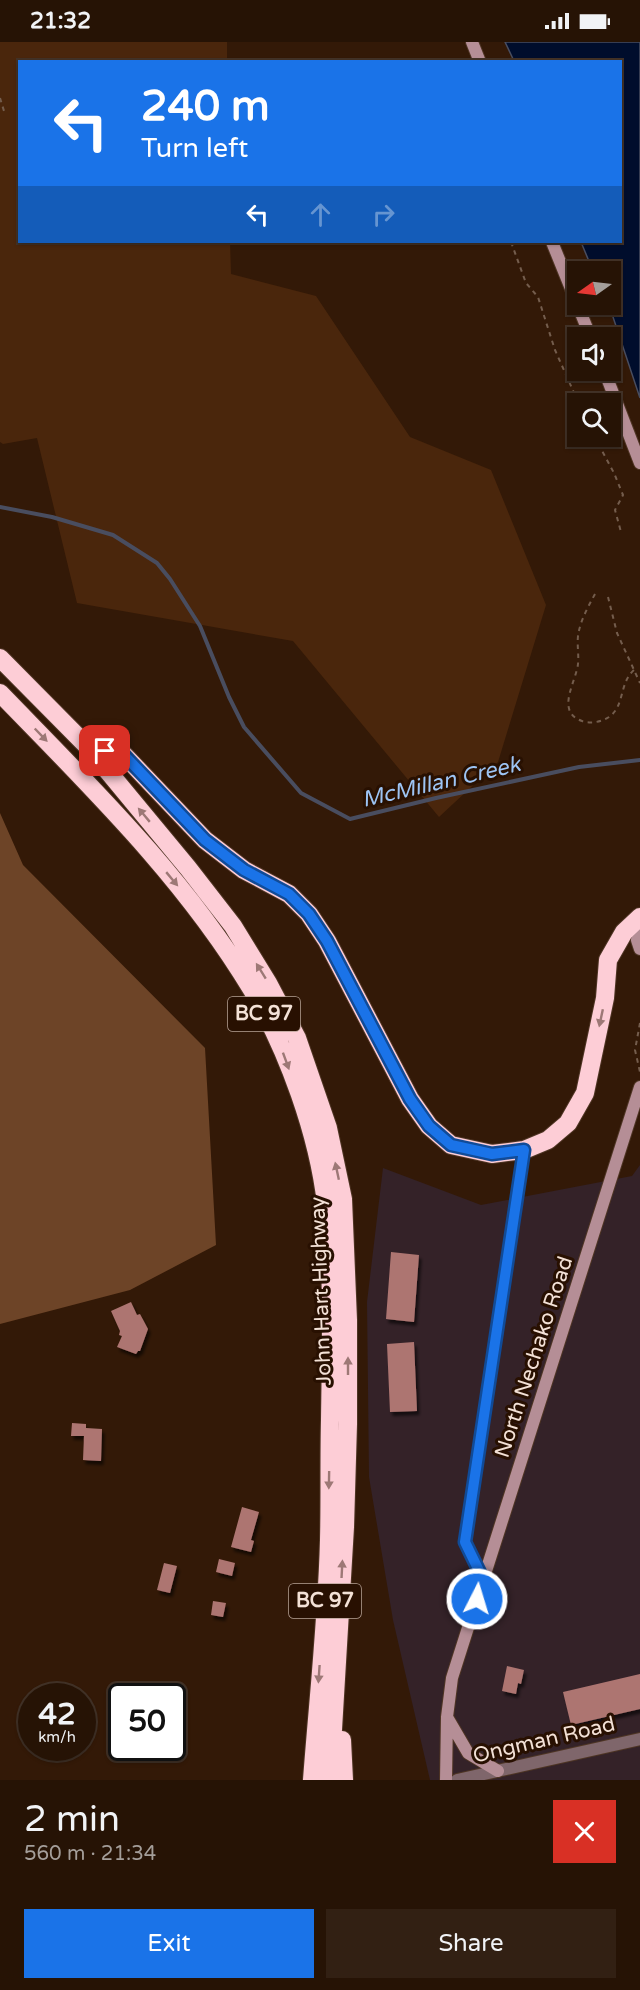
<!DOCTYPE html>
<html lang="en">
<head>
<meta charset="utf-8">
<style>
  body { margin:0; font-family:"Varela Round",sans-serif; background:#322013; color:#f1f3f6; height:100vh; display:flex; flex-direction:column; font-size:22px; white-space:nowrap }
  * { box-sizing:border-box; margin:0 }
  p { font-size:20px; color:#a49e9a }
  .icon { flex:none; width:33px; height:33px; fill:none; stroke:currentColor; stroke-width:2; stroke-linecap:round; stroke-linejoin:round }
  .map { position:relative; height:1738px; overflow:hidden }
  .sheet { display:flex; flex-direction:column; background:#261305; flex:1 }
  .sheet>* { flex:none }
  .top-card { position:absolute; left:18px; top:18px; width:604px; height:183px; border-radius:0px; box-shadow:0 2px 4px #0004,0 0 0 2px #423227; background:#1a73e8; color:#fff; overflow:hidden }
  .needle { width:39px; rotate:256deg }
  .controls { position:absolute; left:567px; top:219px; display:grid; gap:12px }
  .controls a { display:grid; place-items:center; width:54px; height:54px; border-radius:0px; background:#261305; box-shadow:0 2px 4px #0004,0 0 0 2px #423227; font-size:30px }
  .speed { position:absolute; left:18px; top:1641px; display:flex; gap:12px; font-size:30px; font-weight:700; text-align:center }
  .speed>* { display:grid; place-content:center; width:78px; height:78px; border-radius:50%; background:#261305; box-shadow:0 2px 4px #0004,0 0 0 2px #423227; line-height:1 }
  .speed small { font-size:15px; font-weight:400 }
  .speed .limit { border:3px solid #111; border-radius:9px; background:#fff; color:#111 }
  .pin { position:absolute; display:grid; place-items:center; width:51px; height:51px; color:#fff; margin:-26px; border-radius:12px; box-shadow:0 3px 9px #0006 }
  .me { position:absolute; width:66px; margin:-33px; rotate:5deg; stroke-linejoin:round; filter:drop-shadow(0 0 4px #0008) }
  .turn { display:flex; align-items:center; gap:21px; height:126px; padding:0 24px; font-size:27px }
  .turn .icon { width:78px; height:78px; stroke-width:2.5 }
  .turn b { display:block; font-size:42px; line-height:51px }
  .lanes { display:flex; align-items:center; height:57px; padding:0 24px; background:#0003; justify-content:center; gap:30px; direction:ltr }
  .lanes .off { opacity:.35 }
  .round { display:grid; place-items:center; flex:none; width:63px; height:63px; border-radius:0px; background:#322013 }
  .headline { display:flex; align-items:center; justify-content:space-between; height:102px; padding:0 24px }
  h1 { font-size:36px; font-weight:600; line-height:45px }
  .button { display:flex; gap:12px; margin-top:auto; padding:12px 24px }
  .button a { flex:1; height:69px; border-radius:0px; background:#1a73e8; color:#fff; font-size:24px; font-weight:600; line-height:69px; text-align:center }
  .button a+a { background:#322013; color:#f1f3f6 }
  .status { display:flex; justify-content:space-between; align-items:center; height:42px; padding:0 30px; background:#261305; direction:ltr }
  .status svg { height:16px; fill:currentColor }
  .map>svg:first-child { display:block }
  .commercial { fill:#342228 }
  .green { fill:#4a260c }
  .forest { fill:#6d4427 }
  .water { fill:#000d2c; stroke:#494d5f; stroke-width:1.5 }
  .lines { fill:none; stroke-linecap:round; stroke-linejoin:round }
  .stream { stroke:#494d5f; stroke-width:4 }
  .building { fill:#ad7571; filter:url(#shadow) }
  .lane-casing { stroke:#4e3524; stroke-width:8 }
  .street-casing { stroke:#4e3524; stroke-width:14 }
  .secondary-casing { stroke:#4e3524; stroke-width:14 }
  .highway-casing { stroke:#4e3524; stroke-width:20 }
  .path { stroke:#745d4d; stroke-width:2; stroke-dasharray:4.5 4.5; stroke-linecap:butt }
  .lane { stroke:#7f666b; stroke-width:7 }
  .street { stroke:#7f666b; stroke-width:12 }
  .secondary { stroke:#b58e96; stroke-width:12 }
  .highway { stroke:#fdcdd6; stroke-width:18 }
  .oneway { fill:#9d7876 }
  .route-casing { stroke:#114b97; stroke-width:15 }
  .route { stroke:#1a73e8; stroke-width:10 }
  .labels { text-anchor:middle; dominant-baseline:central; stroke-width:6; stroke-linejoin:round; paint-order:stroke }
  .shield { fill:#281001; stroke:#b6a296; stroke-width:1.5 }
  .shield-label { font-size:20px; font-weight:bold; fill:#f3e1d6 }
  .street-label { font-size:21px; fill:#f3e1d6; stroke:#281001 }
  .water-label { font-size:22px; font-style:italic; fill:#9dc4f4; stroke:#281001 }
</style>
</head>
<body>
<div class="status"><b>21:32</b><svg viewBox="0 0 49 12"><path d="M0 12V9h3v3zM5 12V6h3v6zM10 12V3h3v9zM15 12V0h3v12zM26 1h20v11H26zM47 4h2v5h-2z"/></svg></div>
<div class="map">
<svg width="640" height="1738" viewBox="0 0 640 1738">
  <defs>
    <filter id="shadow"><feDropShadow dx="2.5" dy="4" stdDeviation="1.5" flood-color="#0009"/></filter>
  </defs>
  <rect width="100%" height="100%" fill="#331907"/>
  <path class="commercial" d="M640,1123V1738H430L393,1578L369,1435L367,1260L383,1126L481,1163L632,1134Z"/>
  <path class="green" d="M0,0H227V19L20,20V200H230L231,232L316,254L410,395L491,428L546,563L498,720L439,775L293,599L77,561L37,396L3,402L0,400Z"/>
  <path class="forest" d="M0,771L23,823L205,1006L216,1203L130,1248L0,1282Z"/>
  <path class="water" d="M505,0H640V356L609,263L610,262V230L593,229L581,200H621V20L514,19Z"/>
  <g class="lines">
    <path class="stream" d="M0,465L52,475L113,493L157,521L170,537L200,584L229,655L244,685L301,751L350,777L436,756L579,725L640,718"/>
  </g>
  <path class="building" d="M391,1210L419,1213L414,1280L386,1277Z
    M131,1260L137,1273L140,1272L148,1287L140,1309H138L136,1312L117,1305L122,1294L119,1293L120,1289L111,1269Z
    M414,1300L417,1369L390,1370L387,1302Z
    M72,1381L86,1382V1386L102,1387L101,1419L83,1418L84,1394H71Z
    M242,1465L259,1470L251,1498L254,1499L251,1510L231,1505Z
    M219,1517L235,1521L232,1534L216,1530Z
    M164,1521L177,1524L170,1551L157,1548Z
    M213,1559L226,1561L223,1575L211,1573Z
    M507,1624L524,1628L521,1642L518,1641L516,1652L502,1649Z
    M640,1632V1667L571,1683L563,1650Z"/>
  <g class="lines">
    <defs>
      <path id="lane" d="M483,1535L465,1500L524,1108"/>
      <path id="street" d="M457,1738L640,1697"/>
      <path id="secondary" d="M472,0L480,20
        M552,200L591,296
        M604,328L640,421
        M640,879L637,898L640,907
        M447,1675L468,1711L498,1729
        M446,1738L447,1675L452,1636L640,1045"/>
      <path id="highway" d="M0,616L87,704L188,826L233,884L268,941L297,996L328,1086L343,1157L348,1278V1382L345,1485L330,1738
        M0,651C90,744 185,836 252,948C288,1009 318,1092 326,1162C333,1234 331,1306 330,1378C329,1418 330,1458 329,1498C327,1578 318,1658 312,1738
        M87,704L124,713L205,798L244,828L289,852L309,872L327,899L410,1057L429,1084L451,1103L492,1112L524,1108L548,1098L568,1081L585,1051L605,956L608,918L624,890L640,875
        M342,1698L344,1738"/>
    </defs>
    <use href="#lane" class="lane-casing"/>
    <use href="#street" class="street-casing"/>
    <use href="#secondary" class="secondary-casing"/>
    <use href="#highway" class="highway-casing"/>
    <path class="path" d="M427,20V18L434,20
      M0,56L4,69H0
      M511,200L526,241L538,255L555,308L579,362
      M594,394L614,431L623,453L615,468L621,490
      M595,552C588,565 580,579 578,594C577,604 579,613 578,622C576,640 555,670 582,679C591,682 601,680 609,675C625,664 619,641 634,628
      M608,555L617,591L640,641
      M640,981L635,1008L640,1030"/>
    <use href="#lane" class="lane"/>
    <use href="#street" class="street"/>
    <use href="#secondary" class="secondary"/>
    <use href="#highway" class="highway"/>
  </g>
  <defs><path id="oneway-solid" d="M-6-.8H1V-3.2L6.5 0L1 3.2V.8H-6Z" transform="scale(1.5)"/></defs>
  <g class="oneway">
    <use href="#oneway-solid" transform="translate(41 693) rotate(46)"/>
    <use href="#oneway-solid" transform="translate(144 773) rotate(-130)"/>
    <use href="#oneway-solid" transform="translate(172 837) rotate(50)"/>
    <use href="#oneway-solid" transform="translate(261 929) rotate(-122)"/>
    <use href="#oneway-solid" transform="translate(601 976) rotate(102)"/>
    <use href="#oneway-solid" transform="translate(286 1019) rotate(70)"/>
    <use href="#oneway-solid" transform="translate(337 1129) rotate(-102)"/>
    <use href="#oneway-solid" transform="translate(348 1324) rotate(-90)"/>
    <use href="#oneway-solid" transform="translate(329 1438) rotate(91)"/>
    <use href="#oneway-solid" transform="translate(342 1527) rotate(-87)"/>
    <use href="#oneway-solid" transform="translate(319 1632) rotate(94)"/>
  </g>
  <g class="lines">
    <defs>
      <path id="route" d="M105,709L124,713L205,798L244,828L289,852L309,872L327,899L410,1057L429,1084L451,1103L492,1112L524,1108L465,1500L483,1537L477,1557"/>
    </defs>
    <use href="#route" class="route-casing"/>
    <use href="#route" class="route"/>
  </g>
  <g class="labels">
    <g class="shield">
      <rect x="228" y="955" width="72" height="34" rx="4.5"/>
      <rect x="289" y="1542" width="72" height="34" rx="4.5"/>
    </g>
    <g class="shield-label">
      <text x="264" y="972">BC 97</text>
      <text x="325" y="1559">BC 97</text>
    </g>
    <g class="street-label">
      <text transform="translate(321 1249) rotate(-92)">John Hart Highway</text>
      <text transform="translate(534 1315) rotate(-72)">North Nechako Road</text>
      <text transform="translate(544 1698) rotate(-13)">Ongman Road</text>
    </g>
    <g class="water-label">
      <text transform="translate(441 740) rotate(-13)">McMillan Creek</text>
    </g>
  </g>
</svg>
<div class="controls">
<a><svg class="needle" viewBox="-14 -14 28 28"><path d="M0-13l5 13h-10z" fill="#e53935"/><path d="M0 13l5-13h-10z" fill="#a49e9a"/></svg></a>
<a><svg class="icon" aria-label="sound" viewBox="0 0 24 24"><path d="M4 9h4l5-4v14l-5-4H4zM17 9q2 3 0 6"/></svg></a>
<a><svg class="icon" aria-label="search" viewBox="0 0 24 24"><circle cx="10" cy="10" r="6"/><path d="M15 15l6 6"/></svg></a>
</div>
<div class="speed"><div>42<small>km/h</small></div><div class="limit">50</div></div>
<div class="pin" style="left:105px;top:709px;background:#d93025"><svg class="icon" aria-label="arrive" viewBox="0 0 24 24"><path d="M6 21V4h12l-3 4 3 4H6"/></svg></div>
<svg class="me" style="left:477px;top:1557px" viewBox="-20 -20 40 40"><circle r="17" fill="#1a73e8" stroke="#fff" stroke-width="3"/><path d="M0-11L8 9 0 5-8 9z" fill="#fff"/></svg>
<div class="top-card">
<div class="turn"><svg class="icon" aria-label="left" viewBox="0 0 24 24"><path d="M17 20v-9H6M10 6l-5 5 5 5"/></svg><div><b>240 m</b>Turn left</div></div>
<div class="lanes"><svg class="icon" aria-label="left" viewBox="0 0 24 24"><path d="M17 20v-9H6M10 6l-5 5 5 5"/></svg><svg class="icon off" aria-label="ahead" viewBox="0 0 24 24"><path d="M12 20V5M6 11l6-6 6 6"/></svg><svg class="icon off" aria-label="right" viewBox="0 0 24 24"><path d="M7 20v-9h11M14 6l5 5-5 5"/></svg></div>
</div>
</div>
<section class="sheet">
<div class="headline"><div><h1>2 min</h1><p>560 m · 21:34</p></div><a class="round" style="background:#d93025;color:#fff"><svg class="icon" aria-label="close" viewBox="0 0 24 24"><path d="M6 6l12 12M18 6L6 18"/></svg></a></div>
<div class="button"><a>Exit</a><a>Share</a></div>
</section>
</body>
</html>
